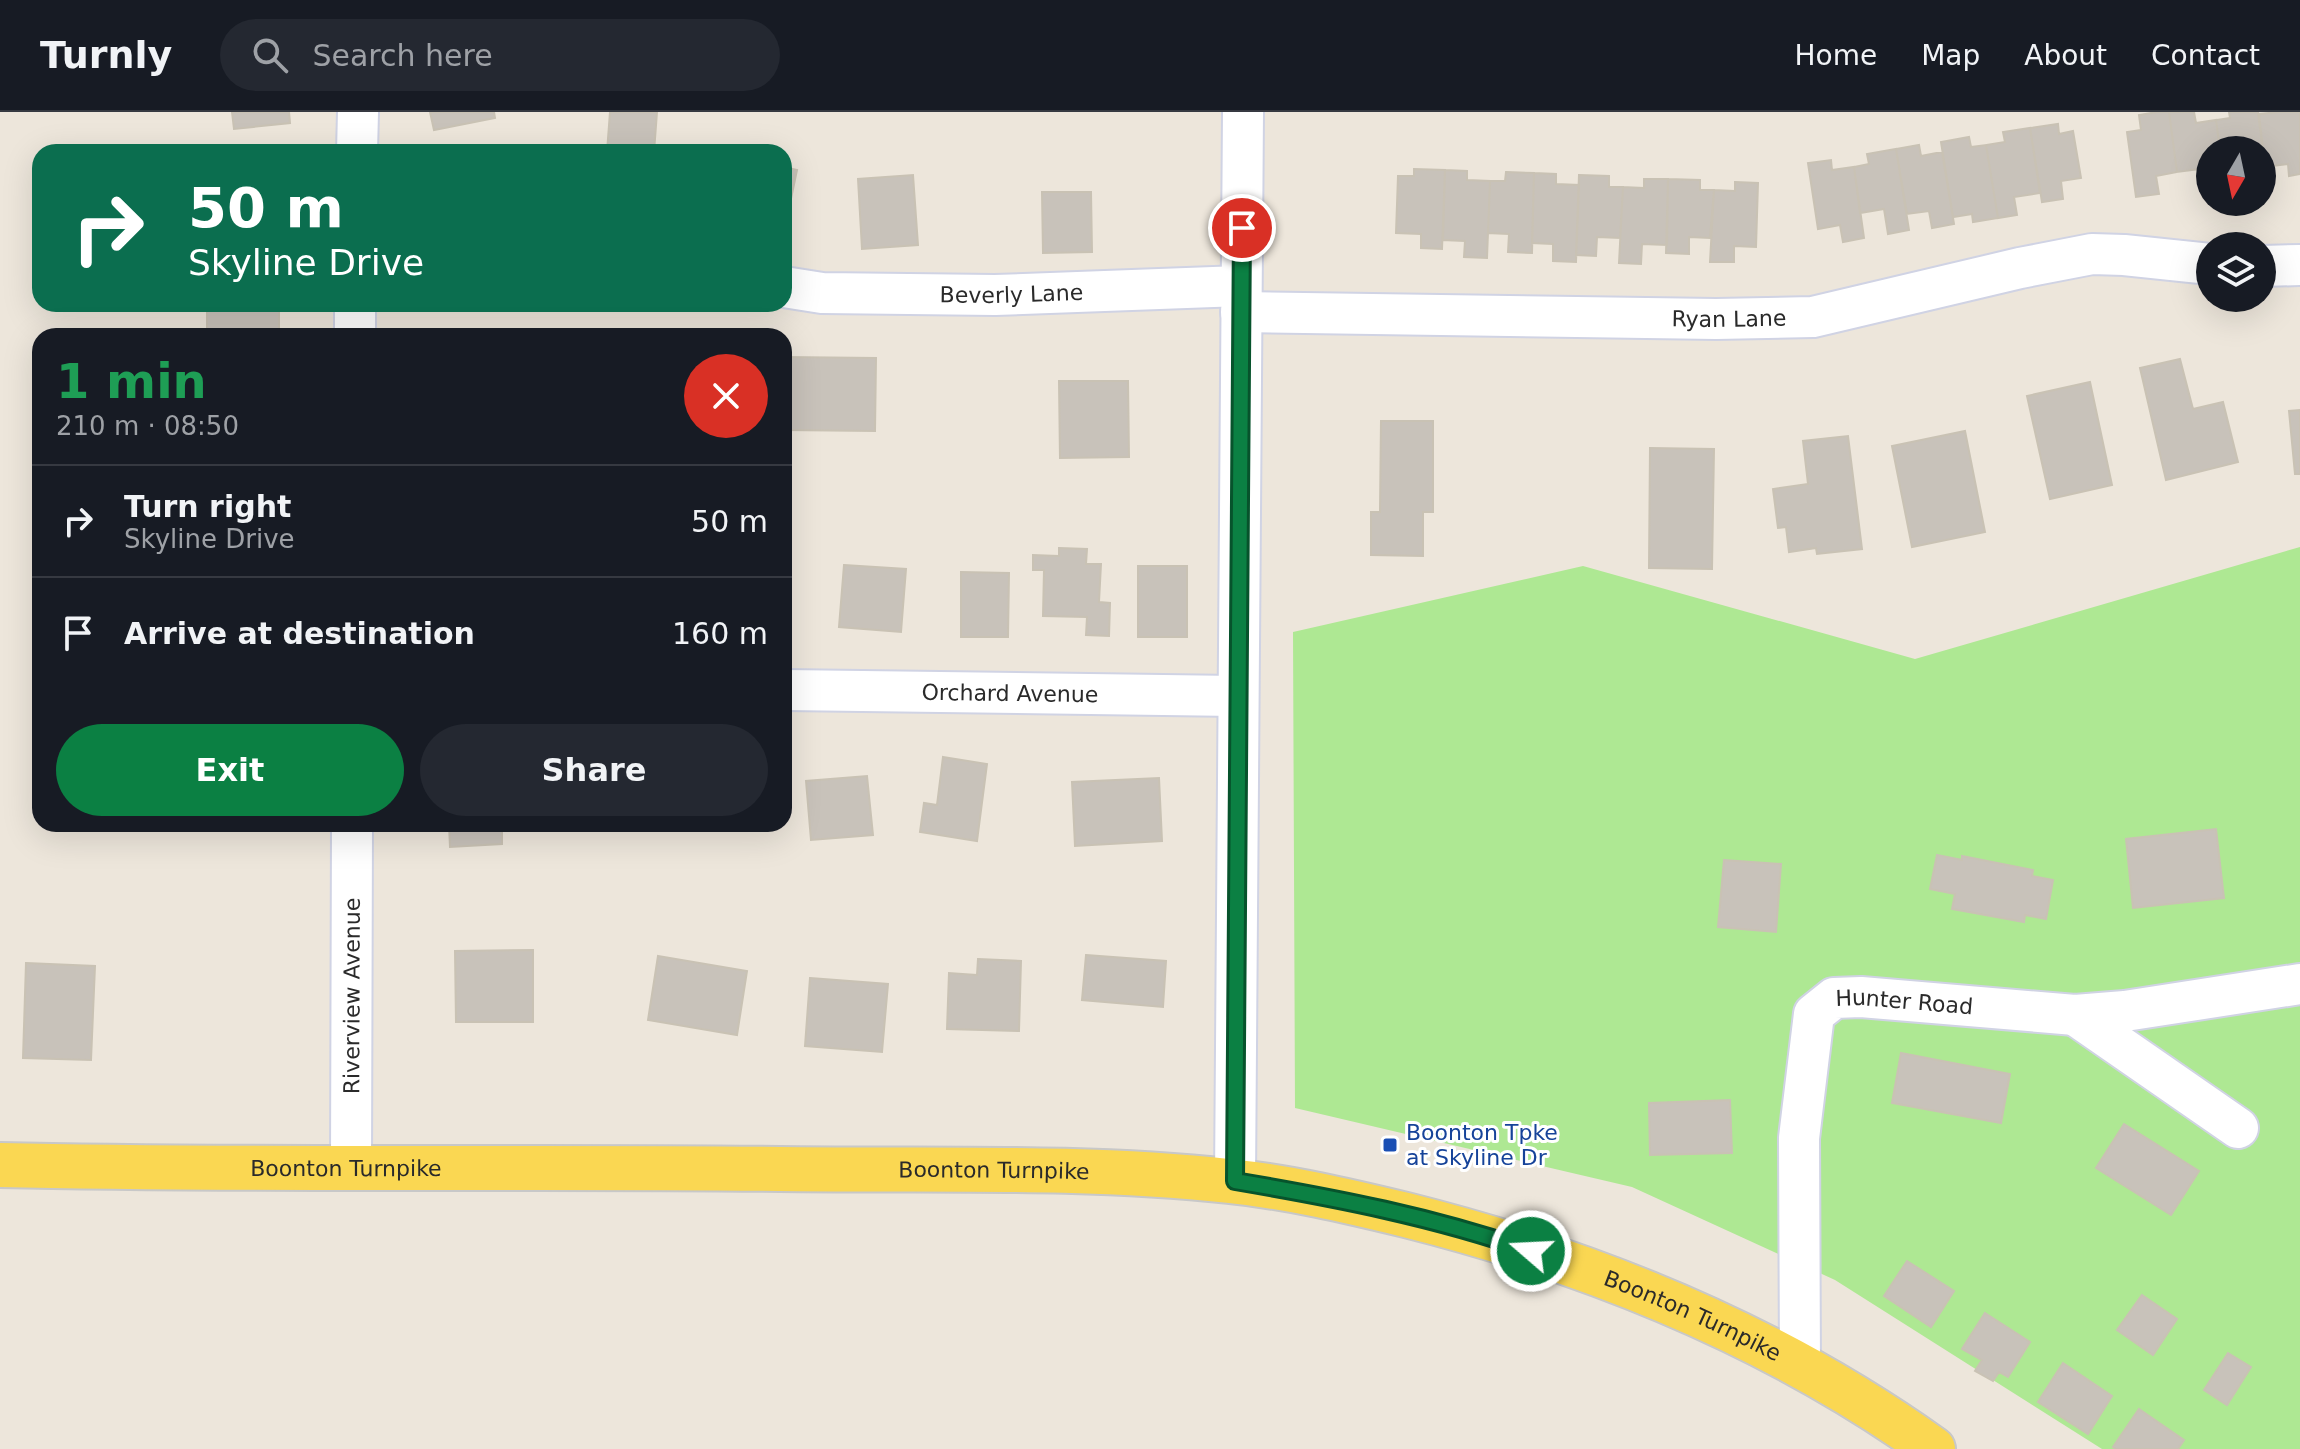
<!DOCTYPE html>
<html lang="en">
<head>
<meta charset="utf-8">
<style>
  body { margin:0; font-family:"DejaVu Sans",sans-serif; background:#242831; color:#f1f3f6; height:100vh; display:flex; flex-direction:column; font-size:30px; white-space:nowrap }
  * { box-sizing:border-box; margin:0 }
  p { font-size:26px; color:#9ea1a6 }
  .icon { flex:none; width:44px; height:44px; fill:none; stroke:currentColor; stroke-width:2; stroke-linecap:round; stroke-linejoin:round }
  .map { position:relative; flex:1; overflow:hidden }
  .sheet { position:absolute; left:32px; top:216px; width:760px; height:504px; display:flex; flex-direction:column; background:#171b24; border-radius:24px; box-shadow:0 8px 32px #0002 }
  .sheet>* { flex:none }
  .guide { position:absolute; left:32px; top:32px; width:760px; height:168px; border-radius:24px; box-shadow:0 8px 32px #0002; background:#0b6e4f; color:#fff; overflow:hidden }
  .needle { width:52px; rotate:189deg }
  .buttons { position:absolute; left:2196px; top:24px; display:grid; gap:16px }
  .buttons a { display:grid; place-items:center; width:80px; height:80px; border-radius:50%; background:#171b24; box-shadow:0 8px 32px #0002; font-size:40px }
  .pin { position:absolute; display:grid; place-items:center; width:68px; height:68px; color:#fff; margin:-34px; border:4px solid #fff; border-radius:50%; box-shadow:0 2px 8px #0007 }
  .me { position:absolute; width:88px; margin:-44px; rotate:289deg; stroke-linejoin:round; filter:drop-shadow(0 0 6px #0008) }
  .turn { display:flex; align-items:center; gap:28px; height:168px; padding:0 24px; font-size:36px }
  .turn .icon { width:104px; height:104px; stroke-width:2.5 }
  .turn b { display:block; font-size:56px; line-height:68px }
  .round { display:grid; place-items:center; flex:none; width:84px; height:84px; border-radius:42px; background:#242831 }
  .overview { display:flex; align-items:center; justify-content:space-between; height:136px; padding:0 24px }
  h1 { font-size:48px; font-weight:700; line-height:60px; color:#1e9e55 }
  .cta { display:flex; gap:16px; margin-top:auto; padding:16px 24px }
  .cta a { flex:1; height:92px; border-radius:48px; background:#0b8043; color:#fff; font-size:32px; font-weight:700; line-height:92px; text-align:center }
  .cta a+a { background:#242831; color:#f1f3f6 }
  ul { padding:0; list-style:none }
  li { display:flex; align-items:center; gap:24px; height:112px; padding:0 24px; border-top:2px solid #363941 }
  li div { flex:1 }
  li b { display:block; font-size:30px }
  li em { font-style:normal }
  header { display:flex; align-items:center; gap:48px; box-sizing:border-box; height:112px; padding:0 40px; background:#171b24; border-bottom:2px solid #363941 }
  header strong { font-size:38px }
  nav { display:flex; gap:44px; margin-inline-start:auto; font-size:28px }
  .search { width:560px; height:72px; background:#242831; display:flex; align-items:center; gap:20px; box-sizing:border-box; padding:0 28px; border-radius:44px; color:#9ea1a6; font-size:30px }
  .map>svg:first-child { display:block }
  .green { fill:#aee893 }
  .building { fill:#c8c2ba; stroke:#c9c2b4; stroke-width:2 }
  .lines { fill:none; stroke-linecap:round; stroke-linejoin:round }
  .street-casing { stroke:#d0d3e4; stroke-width:44 }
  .primary-casing { stroke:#c8c8c8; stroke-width:48 }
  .street { stroke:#fff; stroke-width:40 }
  .primary { stroke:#fad752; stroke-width:44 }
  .route-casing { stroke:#07532c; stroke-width:20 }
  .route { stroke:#0b8043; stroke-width:14 }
  .transit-dot { fill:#1a4fb4; stroke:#fff; stroke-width:3 }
  .labels { text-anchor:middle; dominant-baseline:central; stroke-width:6; stroke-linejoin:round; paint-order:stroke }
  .street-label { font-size:22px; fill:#2a2a2a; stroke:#fff }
  .transit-label { font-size:22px; fill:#164399; stroke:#fff; text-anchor:start }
</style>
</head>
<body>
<header>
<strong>Turnly</strong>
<div class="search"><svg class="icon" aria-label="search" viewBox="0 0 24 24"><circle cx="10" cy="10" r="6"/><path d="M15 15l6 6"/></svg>Search here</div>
<nav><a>Home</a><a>Map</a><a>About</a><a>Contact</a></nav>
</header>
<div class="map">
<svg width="2300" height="1337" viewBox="0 0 2300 1337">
  <rect width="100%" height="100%" fill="#ede6db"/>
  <path class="green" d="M2300,435V1337H2102L1835,1168L1632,1075L1295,996L1293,520L1583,454L1915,547Z"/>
  <path class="building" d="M232,0H289L290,11L234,17Z
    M430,0H494L495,6L434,18Z
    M610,0H657L654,40H607Z
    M2157,0H2169L2177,60L2156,64L2159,82L2136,85L2127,20L2141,18L2139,3Z
    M2169,0H2194L2196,11L2216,8L2220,38H2210V75L2203,76L2200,57L2177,60Z
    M2229,0H2258L2265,55H2262V38H2220L2216,8L2230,6Z
    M2278,0H2300V62L2289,64L2288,52L2265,55L2259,2Z
    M2058,12L2059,22L2073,19L2081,66L2061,69L2063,87L2042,90L2030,16Z
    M2030,16L2040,81L2014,85L2017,103L1998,106L1986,33L2005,30L2003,20Z
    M1969,25L1971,35L1986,33L1998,106L1973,110L1972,102L1953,105L1941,30Z
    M1919,33L1921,44L1942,40L1954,112L1932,116L1929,99L1907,102L1896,37Z
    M1896,37L1909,118L1888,122L1884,97L1860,101L1854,55L1869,52L1867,42Z
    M1831,48L1832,58L1854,55L1864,126L1843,130L1840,113L1818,117L1808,51Z
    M784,55L797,58L784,120Z
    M1414,57L1445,58L1442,137L1421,136V122L1396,121L1398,64H1414Z
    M1445,58L1467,59V68L1490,69L1487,146L1464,145L1465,129L1443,128Z
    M1506,60L1534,61L1532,141L1508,140L1509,122L1488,121L1490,69H1505Z
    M1534,61L1556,62V72L1579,73L1576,150L1553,149V132L1532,131Z
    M913,63L918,133L862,137L858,67Z
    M1579,63L1609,64V75H1623L1620,126L1597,125L1596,144L1576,143Z
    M1644,67H1668L1667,133L1642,132L1641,152L1619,151L1623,75L1644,76Z
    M1668,67L1700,68V78H1714L1710,126L1689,125V142L1666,141Z
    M1735,70L1758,71L1756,135L1734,134V150H1710L1714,78L1735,79Z
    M1042,80H1091L1092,140L1043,141Z
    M207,192H279V219L207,217Z
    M462,217L516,219V224H462Z
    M784,245L876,246L875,319L784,318Z
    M2180,247L2193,297L2223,290L2238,350L2166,368L2140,256Z
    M1059,269H1128L1129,345L1060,346Z
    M2090,270L2112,373L2050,387L2027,284Z
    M2300,298V362H2295L2289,299Z
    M1381,309H1433V400H1423V444L1371,443V400H1380Z
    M1965,319L1985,420L1912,435L1892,334Z
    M1848,324L1862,437L1817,442L1816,436L1789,440L1786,415L1778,416L1773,377L1808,372L1803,329Z
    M1650,336L1714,337L1712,457L1649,456Z
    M1059,436L1087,437L1086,452H1101L1099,490L1110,491L1109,524L1086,523L1087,505L1043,504L1044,458H1033V443L1059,444Z
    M844,453L906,457L901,520L839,515Z
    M1138,454H1187V525H1138Z
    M961,460L1009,461L1008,525H961Z
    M943,645L987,652L977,729L920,720L924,691L937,693Z
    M867,664L873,723L811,728L806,669Z
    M1159,666L1162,729L1075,734L1072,670Z
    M449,712H502V732L450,735Z
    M2216,717L2224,786L2133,796L2126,727Z
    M1937,743L1962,748V744L2033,758L2032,764L2053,768L2046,807L2025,803L2024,810L1952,797L1955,782L1930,777Z
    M1724,748L1781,752L1776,820L1718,815Z
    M533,838V910H456L455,839Z
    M1086,843L1166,849L1163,895L1082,888Z
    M658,844L747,859L737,923L648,908Z
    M978,847L1021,849L1019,919L947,917L949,861L977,863Z
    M26,851L95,854L91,948L23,946Z
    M810,866L888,872L882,940L805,934Z
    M1901,941L2010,962L2001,1011L1892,991Z
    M1730,988L1732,1041L1650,1043L1649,991Z
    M2124,1012L2199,1059L2171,1103L2096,1056Z
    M1907,1149L1954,1179L1931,1215L1884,1184Z
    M2142,1183L2177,1207L2153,1243L2117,1218Z
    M1985,1201L2030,1230L2008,1265L1999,1260L1993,1269L1975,1259L1982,1248L1962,1237Z
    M2228,1241L2251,1255L2227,1293L2204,1278Z
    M2063,1251L2112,1284L2088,1322L2038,1290Z
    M2139,1297L2184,1328L2178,1337H2116L2113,1335Z"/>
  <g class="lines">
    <defs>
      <g id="street">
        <path d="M357,40L358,0"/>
        <path d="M2262,154L2300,153"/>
        <path id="s1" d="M784,175L822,181L995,183L1241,174"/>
        <path id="s2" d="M1241,200L1716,207L1813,205L2020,156L2092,142L2124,143L2210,152"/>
        <path d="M355,224V192"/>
        <path id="s3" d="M784,578L1237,584"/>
        <path d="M2075,903L2238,1016"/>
        <path id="s4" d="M351,1056L352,712"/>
        <path d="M1235,1069L1243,0"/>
        <path id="s5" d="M1800,1253L1799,1026L1814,902L1834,886L1861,885L2075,903L2125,899L2300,872"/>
      </g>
      <g id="primary">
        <path id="s6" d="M0,1053C260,1059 520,1054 780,1057C929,1059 1081,1053 1229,1069C1289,1075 1348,1089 1406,1103C1593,1150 1775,1224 1933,1337"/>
      </g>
    </defs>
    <use href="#street" class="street-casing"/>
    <use href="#primary" class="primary-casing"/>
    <use href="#street" class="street"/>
    <use href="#primary" class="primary"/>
  </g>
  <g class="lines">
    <defs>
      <path id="route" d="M1242,116L1235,1069C1335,1086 1434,1105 1531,1139"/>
    </defs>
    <use href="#route" class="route-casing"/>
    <use href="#route" class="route"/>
  </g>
  <rect class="transit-dot" x="1382" y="1025" width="16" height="16" rx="4"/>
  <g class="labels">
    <g class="street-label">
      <text stroke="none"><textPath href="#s1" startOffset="228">Beverly Lane</textPath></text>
      <text stroke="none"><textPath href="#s2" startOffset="488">Ryan Lane</textPath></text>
      <text stroke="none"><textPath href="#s3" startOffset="226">Orchard Avenue</textPath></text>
      <text stroke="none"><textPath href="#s4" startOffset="172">Riverview Avenue</textPath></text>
      <text stroke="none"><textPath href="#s5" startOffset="448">Hunter Road</textPath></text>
      <text stroke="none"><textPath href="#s6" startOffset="346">Boonton Turnpike</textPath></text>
      <text stroke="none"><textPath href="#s6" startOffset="994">Boonton Turnpike</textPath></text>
      <text stroke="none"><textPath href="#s6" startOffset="1714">Boonton Turnpike</textPath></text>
    </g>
    <g class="transit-label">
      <text x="1406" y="1020">Boonton Tpke<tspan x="1406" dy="25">at Skyline Dr</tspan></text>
    </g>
  </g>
</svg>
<div class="buttons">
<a><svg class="needle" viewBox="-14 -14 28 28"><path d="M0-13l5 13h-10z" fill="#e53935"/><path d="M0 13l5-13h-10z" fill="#9ea1a6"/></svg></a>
<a><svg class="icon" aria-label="layers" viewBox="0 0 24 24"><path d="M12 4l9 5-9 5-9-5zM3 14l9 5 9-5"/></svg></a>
</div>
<div class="pin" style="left:1242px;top:116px;background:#d93025"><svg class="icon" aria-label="arrive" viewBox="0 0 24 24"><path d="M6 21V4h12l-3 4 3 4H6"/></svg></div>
<svg class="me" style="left:1531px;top:1139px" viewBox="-20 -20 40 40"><circle r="17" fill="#0b8043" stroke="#fff" stroke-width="3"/><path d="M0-11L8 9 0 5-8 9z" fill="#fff"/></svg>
<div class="guide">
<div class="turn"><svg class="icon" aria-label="right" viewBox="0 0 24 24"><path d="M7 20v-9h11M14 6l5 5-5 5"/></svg><div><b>50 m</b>Skyline Drive</div></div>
</div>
<section class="sheet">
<div class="overview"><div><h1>1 min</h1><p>210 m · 08:50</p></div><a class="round" style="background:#d93025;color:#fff"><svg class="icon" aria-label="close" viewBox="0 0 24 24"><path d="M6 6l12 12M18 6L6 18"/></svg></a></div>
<ul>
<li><svg class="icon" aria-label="right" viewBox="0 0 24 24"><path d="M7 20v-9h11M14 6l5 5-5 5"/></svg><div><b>Turn right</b><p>Skyline Drive</p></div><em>50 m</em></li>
<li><svg class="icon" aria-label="arrive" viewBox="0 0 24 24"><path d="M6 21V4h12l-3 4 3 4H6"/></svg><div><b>Arrive at destination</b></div><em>160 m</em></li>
</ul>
<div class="cta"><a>Exit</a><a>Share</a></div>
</section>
</div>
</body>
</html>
